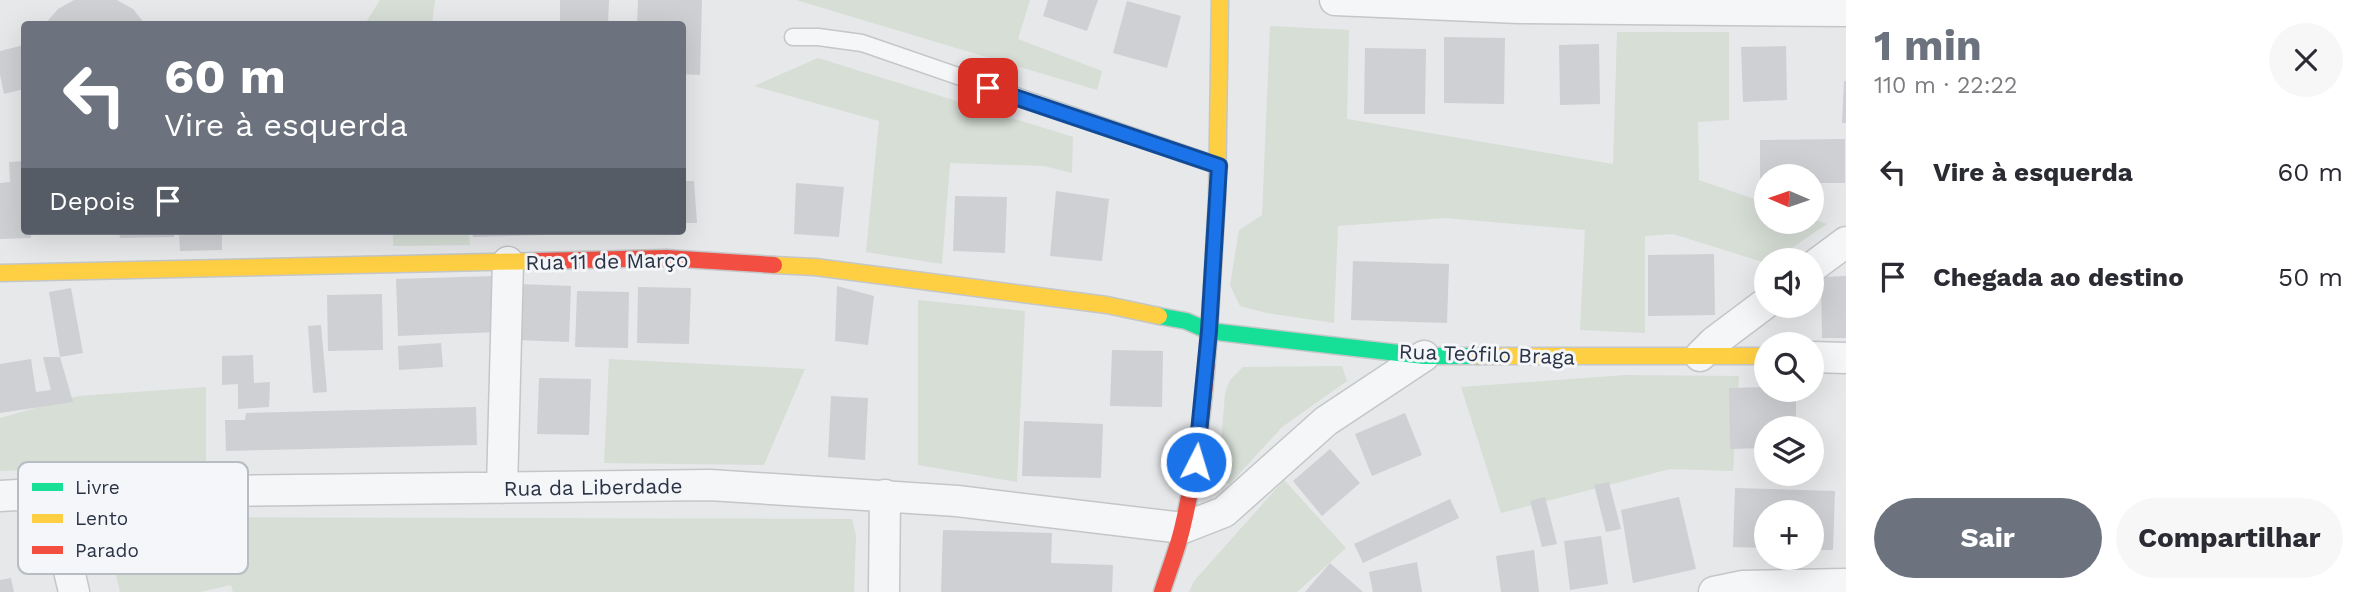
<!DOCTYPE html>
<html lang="pt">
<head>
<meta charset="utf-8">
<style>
  body { margin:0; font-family:"Work Sans",sans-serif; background:#f7f7f7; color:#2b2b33; height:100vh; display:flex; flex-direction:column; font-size:26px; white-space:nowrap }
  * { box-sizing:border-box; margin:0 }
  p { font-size:23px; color:#7c7c81 }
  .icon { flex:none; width:38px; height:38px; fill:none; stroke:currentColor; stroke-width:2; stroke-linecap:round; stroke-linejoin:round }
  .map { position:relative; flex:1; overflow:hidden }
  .side { display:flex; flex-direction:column; background:#fff; width:525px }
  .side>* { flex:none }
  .hud { position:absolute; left:21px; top:21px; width:665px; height:214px; border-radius:7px; box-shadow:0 7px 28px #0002; background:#6c737f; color:#fff; overflow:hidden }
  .needle { width:46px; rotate:272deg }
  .fabs { position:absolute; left:1754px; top:164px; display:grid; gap:14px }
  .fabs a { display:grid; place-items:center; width:70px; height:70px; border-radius:50%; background:#fff; box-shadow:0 7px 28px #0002; font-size:35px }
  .pin { position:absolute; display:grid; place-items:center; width:60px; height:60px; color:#fff; margin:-30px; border-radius:14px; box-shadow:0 4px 10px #0006 }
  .me { position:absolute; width:77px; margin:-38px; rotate:5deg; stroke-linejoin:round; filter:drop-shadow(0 0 5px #0008) }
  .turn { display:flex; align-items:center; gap:24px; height:147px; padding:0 28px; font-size:32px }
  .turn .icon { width:91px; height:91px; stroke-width:2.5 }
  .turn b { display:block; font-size:49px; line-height:60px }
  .then { display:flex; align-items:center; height:66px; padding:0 28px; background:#0003; gap:14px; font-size:26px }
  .round { display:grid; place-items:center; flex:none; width:74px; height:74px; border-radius:37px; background:#f7f7f7 }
  .summary { display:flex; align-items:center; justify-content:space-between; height:119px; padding:0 28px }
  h1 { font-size:42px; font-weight:700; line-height:52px; color:#6c737f }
  .button { display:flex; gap:14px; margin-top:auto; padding:14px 28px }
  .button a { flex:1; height:80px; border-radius:42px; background:#6c737f; color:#fff; font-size:28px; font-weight:700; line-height:80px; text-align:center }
  .button a+a { background:#f7f7f7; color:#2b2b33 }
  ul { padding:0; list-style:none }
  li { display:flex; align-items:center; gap:21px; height:105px; padding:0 28px }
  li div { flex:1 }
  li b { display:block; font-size:26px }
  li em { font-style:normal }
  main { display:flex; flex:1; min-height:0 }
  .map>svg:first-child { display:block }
  .green { fill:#d6ded6 }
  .building { fill:#ced0d3 }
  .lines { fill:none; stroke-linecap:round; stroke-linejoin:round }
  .lane-casing { stroke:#c4c6c8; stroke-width:19 }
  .street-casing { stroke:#c4c6c8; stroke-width:33 }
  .fast-casing { stroke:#c4c6c8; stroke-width:19 }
  .slow-casing { stroke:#c4c6c8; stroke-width:19 }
  .jam-casing { stroke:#c4c6c8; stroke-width:19 }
  .lane { stroke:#f5f6f7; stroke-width:16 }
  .street { stroke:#f5f6f7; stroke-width:30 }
  .fast { stroke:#16e098; stroke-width:16 }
  .slow { stroke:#ffcf43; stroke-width:16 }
  .jam { stroke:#f24e42; stroke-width:16 }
  .route-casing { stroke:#114b97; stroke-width:18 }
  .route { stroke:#1a73e8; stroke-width:12 }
  .labels { text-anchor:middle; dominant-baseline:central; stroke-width:6; stroke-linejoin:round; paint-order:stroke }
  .street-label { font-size:21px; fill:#2b3445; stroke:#f4f6f9 }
  .key { fill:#f4f6f9; stroke:#b8bcc3; stroke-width:2 }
  .key-label { font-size:19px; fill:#2b3445 }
</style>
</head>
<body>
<main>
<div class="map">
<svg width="1846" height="592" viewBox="0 0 1846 592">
  <rect width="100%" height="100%" fill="#e6e8ea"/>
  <path class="green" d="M380,0H435L432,24H365Z
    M796,0H1030L1018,39L1102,71L1097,90Z
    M1270,26L1349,30L1347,119L1613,164L1617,32H1729V120L1698,122L1699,180L1766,203V222H1811V218L1827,224L1773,261H1766V263L1673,234L1645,236V333L1580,330L1585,230L1445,218L1338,226L1334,323L1267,313L1240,306L1230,285L1239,230L1262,215Z
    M818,58L1073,137L1072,173L1044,166L950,163L942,264L866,252L879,121L754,86Z
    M393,231H469L470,245L393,246Z
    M918,300L1025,311L1017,482L918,465Z
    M609,359L805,369L764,465L604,463Z
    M1342,366L1347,381L1282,427L1230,484L1218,480L1225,393L1230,380L1243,367Z
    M1625,375L1739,376L1733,471L1670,469L1501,513L1461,387Z
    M206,387V462L0,471V418L78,396Z
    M1284,480L1346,548L1297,592H1189L1194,581Z
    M102,517L852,519L856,536L854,592H233L231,585L200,592H120Z"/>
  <path class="building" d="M74,0H117L133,9L145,24H45L58,9Z
    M560,0H609L608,24H560Z
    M638,0H702L700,75L682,74V24H637Z
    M1048,0H1098L1087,31L1043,16Z
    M1127,1L1181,16L1167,68L1113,53Z
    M1444,37L1505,38L1504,104L1444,103Z
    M1599,44L1600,104L1560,105L1559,45Z
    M24,45V89L4,94L0,75V51Z
    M1786,46L1787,100L1743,102L1741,47Z
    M1365,48L1426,49L1425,114H1364Z
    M1844,81H1846V123H1842Z
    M1845,139V183H1811V177H1766V183H1760V140Z
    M24,161V231H31V238L0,239V183L10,182L9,162Z
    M682,181H694L697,223H682Z
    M796,183L844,187L839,237L794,234Z
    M1056,191L1109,199L1102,261L1050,256Z
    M955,196L1007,197L1005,253L953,251Z
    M119,231H174V237L120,238Z
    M179,231H222V250L180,251Z
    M472,231H544V235L473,237Z
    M1714,254L1715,315L1648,316V255Z
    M1353,261L1449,264L1447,323L1351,320Z
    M495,276L497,332L398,336L396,279Z
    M1846,276V338H1822L1821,277Z
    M519,284L571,286L569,342L517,340Z
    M837,286L874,296L868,345L835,341Z
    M638,287L691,288L689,344L637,343Z
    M71,288L83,353L60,357L49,292Z
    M577,291L629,292L628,348L575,347Z
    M382,294L383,350L328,351L327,295Z
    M321,325L327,392L313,393L308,326Z
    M441,343L443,367L399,370L398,346Z
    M1112,350L1163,351L1162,407L1110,406Z
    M253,355L254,383L270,382L269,407L238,409V384L222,385V356Z
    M43,357H60L73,402L0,413V364L31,359L36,392L51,390Z
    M539,378L591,379L589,435L537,434Z
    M1766,387V390H1796V429H1766V448L1730,449L1729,388Z
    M831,396L868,398L865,460L828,457Z
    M476,407L477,445L226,451L225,420H245L246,413Z
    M1405,413L1422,455L1372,476L1355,434Z
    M1024,421L1103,424L1101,478L1022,476Z
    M1330,449L1360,483L1322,516L1293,481Z
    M1609,482L1621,529L1606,532L1594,485Z
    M1735,488L1835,491L1833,550H1811V513H1766V548L1733,547Z
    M1545,497L1557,544L1542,547L1530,501Z
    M1679,497L1696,569L1633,583L1621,510Z
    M1450,499L1459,518L1363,563L1354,544Z
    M943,530L1052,533L1051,563L1113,565L1112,592H941Z
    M1601,536L1608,584L1570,590L1564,541Z
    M1534,550L1539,592H1501L1496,556Z
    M1417,562L1422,592H1373L1369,572Z
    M1330,563L1363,592H1305Z
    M11,578L14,592H0V580Z"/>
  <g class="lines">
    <defs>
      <path id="lane" d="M793,37H818L862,43L1219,166"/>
      <path id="street" d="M1335,0L1519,8L1846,11
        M1811,268L1846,242
        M1700,356L1714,342L1766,303
        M1811,357L1846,358
        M502,488L508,262
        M51,493L74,592
        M0,496L51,493L710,485L957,501L1183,528L1224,512L1326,421L1424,356
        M884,592L885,495
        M1714,592L1743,586L1846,584"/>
      <path id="fast" d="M1159,316L1186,321L1209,331L1424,356H1478"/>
      <path id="slow" d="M1217,200L1220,0
        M774,265L815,267L1107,305L1159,316
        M0,273L537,261
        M1478,356H1766"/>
      <path id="jam" d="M537,261L666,258L774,265
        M1162,592C1169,570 1178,548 1183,525C1208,419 1210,308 1217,200"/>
    </defs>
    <use href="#lane" class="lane-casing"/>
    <use href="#street" class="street-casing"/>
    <use href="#fast" class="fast-casing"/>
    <use href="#slow" class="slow-casing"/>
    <use href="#jam" class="jam-casing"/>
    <use href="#lane" class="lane"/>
    <use href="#street" class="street"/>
    <use href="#fast" class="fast"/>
    <use href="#slow" class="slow"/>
    <use href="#jam" class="jam"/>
  </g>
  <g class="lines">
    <defs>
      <path id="route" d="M988,88L1219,166L1209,331L1196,462"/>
    </defs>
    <use href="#route" class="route-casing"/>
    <use href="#route" class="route"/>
  </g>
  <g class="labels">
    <g class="street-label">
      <text transform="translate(607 261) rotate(-1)">Rua 11 de Março</text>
      <text transform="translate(1487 354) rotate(2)">Rua Teófilo Braga</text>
      <text transform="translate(593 487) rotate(-1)">Rua da Liberdade</text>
    </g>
  </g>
  <rect x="18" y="462" width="230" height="112" rx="10" class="key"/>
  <rect x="32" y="483" width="31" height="8" fill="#16e098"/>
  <rect x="32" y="514" width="31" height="9" fill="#ffcf43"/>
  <rect x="32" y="546" width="31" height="8" fill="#f24e42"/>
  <g class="key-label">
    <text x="75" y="494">Livre</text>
    <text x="75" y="525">Lento</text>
    <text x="75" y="557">Parado</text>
  </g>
</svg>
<div class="fabs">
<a><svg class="needle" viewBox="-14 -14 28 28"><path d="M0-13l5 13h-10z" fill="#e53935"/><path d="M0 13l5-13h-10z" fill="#7c7c81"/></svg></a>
<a><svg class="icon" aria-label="sound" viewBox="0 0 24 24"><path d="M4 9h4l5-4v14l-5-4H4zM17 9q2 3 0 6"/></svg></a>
<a><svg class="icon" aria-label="search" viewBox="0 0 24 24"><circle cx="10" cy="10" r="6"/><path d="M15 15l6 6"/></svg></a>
<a><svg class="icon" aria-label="layers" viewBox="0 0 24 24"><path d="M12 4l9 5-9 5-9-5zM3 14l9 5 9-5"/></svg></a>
<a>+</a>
</div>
<div class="pin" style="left:988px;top:88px;background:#d93025"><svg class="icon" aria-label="arrive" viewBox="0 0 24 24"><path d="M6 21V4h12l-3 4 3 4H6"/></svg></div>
<svg class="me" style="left:1196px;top:462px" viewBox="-20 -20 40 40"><circle r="17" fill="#1a73e8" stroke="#fff" stroke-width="3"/><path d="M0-11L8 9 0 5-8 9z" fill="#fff"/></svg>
<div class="hud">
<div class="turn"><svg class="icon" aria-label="left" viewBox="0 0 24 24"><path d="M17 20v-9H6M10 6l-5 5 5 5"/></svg><div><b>60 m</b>Vire à esquerda</div></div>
<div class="then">Depois<svg class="icon" aria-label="arrive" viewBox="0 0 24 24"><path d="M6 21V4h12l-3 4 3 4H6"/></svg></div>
</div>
</div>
<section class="side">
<div class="summary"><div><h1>1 min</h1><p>110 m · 22:22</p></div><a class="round"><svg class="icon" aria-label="close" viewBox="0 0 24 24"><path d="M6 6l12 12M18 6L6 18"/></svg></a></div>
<ul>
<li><svg class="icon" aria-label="left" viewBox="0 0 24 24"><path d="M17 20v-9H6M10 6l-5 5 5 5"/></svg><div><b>Vire à esquerda</b></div><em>60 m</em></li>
<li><svg class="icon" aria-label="arrive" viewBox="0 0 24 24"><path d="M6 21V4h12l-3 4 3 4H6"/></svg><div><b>Chegada ao destino</b></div><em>50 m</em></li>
</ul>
<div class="button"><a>Sair</a><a>Compartilhar</a></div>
</section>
</main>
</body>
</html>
